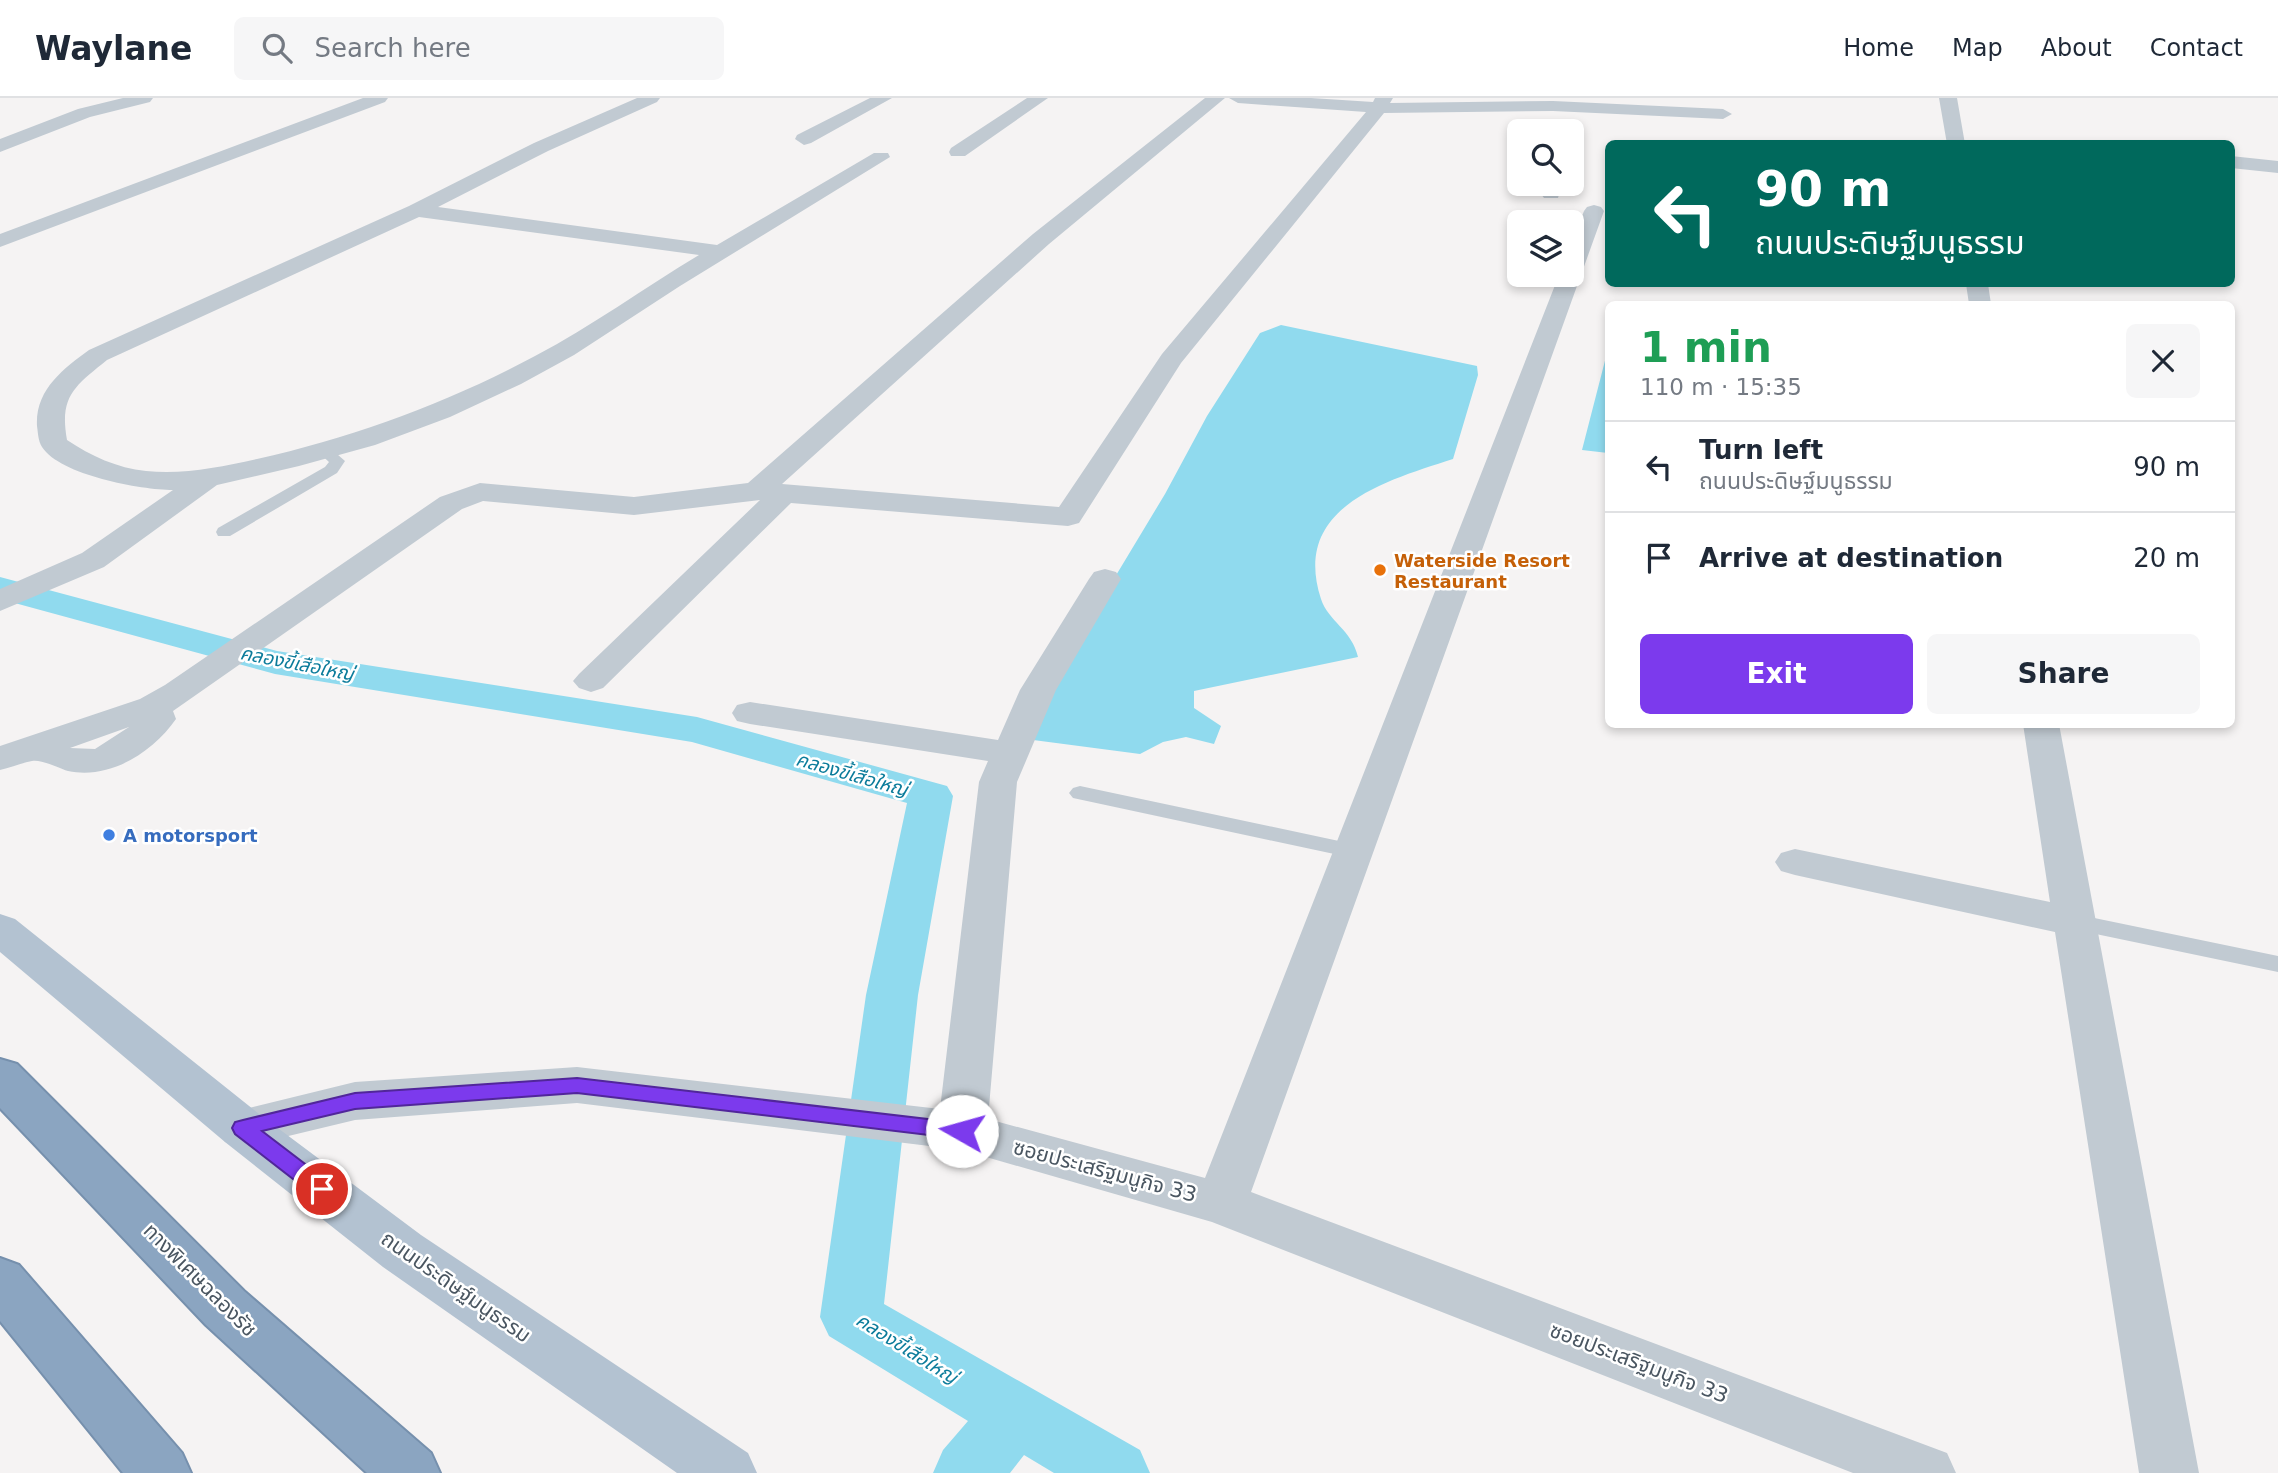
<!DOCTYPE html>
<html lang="en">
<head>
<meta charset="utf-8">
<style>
  body { margin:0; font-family:"DejaVu Sans","Noto Sans Thai",sans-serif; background:#f6f6f7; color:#1f2937; height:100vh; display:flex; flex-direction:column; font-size:26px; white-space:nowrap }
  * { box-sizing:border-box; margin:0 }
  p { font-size:23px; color:#747a83 }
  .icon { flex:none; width:38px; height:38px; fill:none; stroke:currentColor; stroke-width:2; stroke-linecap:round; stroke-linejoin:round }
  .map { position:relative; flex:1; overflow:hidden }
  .panel { position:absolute; left:1605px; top:203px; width:630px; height:427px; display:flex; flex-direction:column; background:#fff; border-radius:10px; box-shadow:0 4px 10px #0003 }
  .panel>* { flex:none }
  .banner { position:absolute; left:1605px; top:42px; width:630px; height:147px; border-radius:10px; box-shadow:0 4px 10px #0003; background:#00695c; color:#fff; overflow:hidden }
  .buttons { position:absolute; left:1507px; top:21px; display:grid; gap:14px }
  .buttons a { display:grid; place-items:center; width:77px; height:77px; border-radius:10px; background:#fff; box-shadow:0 4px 10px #0003; font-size:35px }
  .pin { position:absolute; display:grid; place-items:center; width:60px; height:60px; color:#fff; margin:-30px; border:4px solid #fff; border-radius:50%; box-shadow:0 2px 7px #0007 }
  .me { position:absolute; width:77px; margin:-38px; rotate:277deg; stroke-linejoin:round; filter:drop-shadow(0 0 5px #0008) }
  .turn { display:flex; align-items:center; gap:24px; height:147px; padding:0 35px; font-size:32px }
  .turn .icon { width:91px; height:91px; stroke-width:2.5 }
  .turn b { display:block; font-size:49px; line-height:60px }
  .round { display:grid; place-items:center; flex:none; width:74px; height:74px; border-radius:10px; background:#f6f6f7 }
  .summary { display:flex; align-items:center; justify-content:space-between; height:119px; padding:0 35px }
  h1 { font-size:42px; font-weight:700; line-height:52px; color:#1e9e55 }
  .cta { display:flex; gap:14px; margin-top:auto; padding:14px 35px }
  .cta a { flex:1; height:80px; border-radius:10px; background:#7c3aed; color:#fff; font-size:28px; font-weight:700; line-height:80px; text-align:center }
  .cta a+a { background:#f6f6f7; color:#1f2937 }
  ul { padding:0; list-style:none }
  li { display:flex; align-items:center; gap:21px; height:91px; padding:0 35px; border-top:2px solid #e0e1e3 }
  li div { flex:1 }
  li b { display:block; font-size:26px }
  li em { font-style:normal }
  header { display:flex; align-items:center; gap:42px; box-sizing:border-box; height:98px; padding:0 35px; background:#fff; border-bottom:2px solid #e0e1e3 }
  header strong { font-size:33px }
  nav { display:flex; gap:38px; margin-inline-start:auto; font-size:24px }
  .search { width:490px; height:63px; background:#f6f6f7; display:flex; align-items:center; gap:18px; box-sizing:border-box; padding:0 24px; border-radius:10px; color:#747a83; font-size:26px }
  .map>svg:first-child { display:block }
  .water { fill:#90daee }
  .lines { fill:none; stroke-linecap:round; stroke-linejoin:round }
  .canal { fill:#90daee; fill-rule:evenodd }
  .motorway-casing { stroke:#7690ad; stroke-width:4 }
  .service { fill:#c1cad2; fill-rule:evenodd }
  .minor { fill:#c1cad2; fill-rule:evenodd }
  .primary { fill:#b3c2d1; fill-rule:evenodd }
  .motorway { fill:#8ba5c1; fill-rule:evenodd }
  .route { fill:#7c3aed; stroke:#51269a; stroke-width:2 }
  .food-dot { fill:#e8710a; stroke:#fff; stroke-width:2.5 }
  .shop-dot { fill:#3f7fe0; stroke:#fff; stroke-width:2.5 }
  .labels { text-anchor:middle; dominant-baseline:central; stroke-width:5; stroke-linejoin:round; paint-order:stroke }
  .food-label { font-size:18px; font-weight:bold; fill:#c56008; stroke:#fff; text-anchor:start }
  .shop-label { font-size:18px; font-weight:bold; fill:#366cbe; stroke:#fff; text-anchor:start }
  .water-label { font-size:19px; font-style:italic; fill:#0c7c9b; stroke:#fff }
  .near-street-label { font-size:21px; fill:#4a5661; stroke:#fff }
</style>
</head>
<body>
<header>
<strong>Waylane</strong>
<div class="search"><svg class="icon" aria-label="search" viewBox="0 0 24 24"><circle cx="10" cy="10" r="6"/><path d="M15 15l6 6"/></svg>Search here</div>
<nav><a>Home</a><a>Map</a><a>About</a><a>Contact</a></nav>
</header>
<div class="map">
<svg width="2278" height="1375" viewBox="0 0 2278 1375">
  <rect width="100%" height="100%" fill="#f5f3f3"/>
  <path class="water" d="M1281,227L1477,268L1478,277L1453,361C1385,383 1291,409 1321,501C1328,523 1352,532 1358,559L1194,593V610L1221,628L1214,646L1186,639L1163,644L1140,656L1018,640L1165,396L1207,318L1260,235Z
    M1608,251V355L1582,352Z"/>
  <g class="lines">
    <path class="canal" d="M0,479L277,553L697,619L947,688L953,698L918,897L884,1206L1140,1352L1150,1375H1054L1024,1357L1010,1375H933L943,1352L968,1323L829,1238L820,1219L866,897L907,705L692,644L275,576L0,501Z"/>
    <defs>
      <path id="motorway" d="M0,961L17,966L244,1193L431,1355L440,1375H367L206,1227L0,1010Z
        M0,1160L19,1167L182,1355L191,1375H123L0,1223Z"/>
    </defs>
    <use href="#motorway" class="motorway-casing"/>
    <path class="service" d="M325,348L330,350L345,363L337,375L230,438H218L216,434L218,430L325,369L329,364L317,353Z
      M1080,688L1353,746L1361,748L1364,753L1361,758L1353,760L1073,700L1069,695L1073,690Z
      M2075,816L2278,858V874L2067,830L2063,824L2067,818Z"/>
    <path class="minor" d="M123,0H153L150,4L90,19L0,54V41L78,11Z
      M363,0H388L385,4L0,149V136Z
      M637,0H660L657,4L548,53L438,109L717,147L874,55H888L890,59L680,188L574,257L521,286L450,319L375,347L299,368L217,387L104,469L0,513V491L82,455L173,392C141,392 60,377 42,349C38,343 38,334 37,328C35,292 63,271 89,252L409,108L534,45ZM419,119L699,157C644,190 592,228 535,258C447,305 354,339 257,361C220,369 183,377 146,373C117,370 91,358 67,342C59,298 75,288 107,262Z
      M870,0H892L811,45L804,47L795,41L797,37Z
      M1027,0H1048L965,58H951L949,54L951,50Z
      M1205,0H1225L1049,146L782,386L1059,409L1162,256L1366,14L1238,5L1229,0H1311L1373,4L1375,0H1393L1390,5L1553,3L1723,11L1732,16L1723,21L1553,13L1384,15L1181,265L1079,425L1068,428L791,405L603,590L591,594L579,590L573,583L579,576L760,402L634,417L483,403L462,411L173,613L176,621C153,654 110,682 68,673C58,670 41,661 32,663C21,665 10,670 0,672V648L140,601L165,587L440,399L480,385L634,399L748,385L1033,136ZM129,629L95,651L70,650Z
      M1939,0H1957L1965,46H1947Z
      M2231,58L2278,63V75L2231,70Z
      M1542,86H1562L1558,100H1544L1541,96Z
      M1594,107L1601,109L1604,113L1251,1094L1947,1355L1956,1375H1853L1212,1124L962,1052L577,1005L355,1022L242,1049L225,1044L217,1030L225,1016L355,984L577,969L940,1011L979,684L988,663L750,626L737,623L732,615L737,607L750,604L998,642L1020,592L1089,481L1094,474L1105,471L1116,474L1121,481L1056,592L1017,684L988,1021L1205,1080L1559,177H1572V144L1584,113L1587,109Z
      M1966,186H1988L1991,206H1969Z
      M2023,626H2059L2199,1375H2139L2055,834L1795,777L1781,773L1775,764L1781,755L1795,751L2050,804Z"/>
    <path class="primary" d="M0,816L15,821L259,1016L421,1137L748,1355L757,1375H677L383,1169L225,1044L0,854Z"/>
    <use href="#motorway" class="motorway"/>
  </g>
  <path class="route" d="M577,980L962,1025L969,1028L972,1033L969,1039L962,1041L577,995L355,1011L262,1033L330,1085L333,1091L330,1098L322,1100L315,1098L235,1036L232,1030L235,1024L243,1022L355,995Z"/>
  <circle class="food-dot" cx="1380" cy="472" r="7"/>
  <circle class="shop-dot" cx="109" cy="737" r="7"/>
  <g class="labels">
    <g class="food-label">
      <text x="1394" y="462">Waterside Resort<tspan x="1394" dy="21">Restaurant</tspan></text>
    </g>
    <g class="shop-label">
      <text x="123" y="737">A motorsport</text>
    </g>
    <g class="water-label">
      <text transform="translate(297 565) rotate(11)">คลองขี้เสือใหญ่</text>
      <text transform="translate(852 676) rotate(16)">คลองขี้เสือใหญ่</text>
      <text transform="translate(907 1250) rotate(32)">คลองขี้เสือใหญ่</text>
    </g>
    <g class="near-street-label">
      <text transform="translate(1105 1073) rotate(15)">ซอยประเสริฐมนูกิจ 33</text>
      <text transform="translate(200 1182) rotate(45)">ทางพิเศษฉลองรัช</text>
      <text transform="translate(456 1189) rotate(35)">ถนนประดิษฐ์มนูธรรม</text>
      <text transform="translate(1639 1265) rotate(21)">ซอยประเสริฐมนูกิจ 33</text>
    </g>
  </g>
</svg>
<div class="buttons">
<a><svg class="icon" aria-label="search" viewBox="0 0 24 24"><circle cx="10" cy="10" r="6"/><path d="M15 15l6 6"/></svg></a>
<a><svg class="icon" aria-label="layers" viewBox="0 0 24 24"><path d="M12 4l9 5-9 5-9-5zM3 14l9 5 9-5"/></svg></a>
</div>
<div class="pin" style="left:322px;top:1091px;background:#d93025"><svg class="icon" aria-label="arrive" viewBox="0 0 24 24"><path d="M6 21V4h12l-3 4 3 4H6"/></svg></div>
<svg class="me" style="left:962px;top:1033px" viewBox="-20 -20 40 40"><circle r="19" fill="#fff"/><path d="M0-13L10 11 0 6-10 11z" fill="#7c3aed"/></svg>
<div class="banner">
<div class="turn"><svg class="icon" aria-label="left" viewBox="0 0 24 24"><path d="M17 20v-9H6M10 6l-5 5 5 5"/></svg><div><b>90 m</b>ถนนประดิษฐ์มนูธรรม</div></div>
</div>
<section class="panel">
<div class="summary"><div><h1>1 min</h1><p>110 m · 15:35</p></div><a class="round"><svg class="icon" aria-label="close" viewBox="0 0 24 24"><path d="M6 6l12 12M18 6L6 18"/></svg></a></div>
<ul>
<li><svg class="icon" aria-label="left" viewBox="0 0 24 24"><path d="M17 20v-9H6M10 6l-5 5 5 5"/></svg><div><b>Turn left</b><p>ถนนประดิษฐ์มนูธรรม</p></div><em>90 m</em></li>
<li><svg class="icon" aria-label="arrive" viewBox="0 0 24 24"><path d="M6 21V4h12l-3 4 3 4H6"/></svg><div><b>Arrive at destination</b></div><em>20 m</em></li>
</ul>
<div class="cta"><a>Exit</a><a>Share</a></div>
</section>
</div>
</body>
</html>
